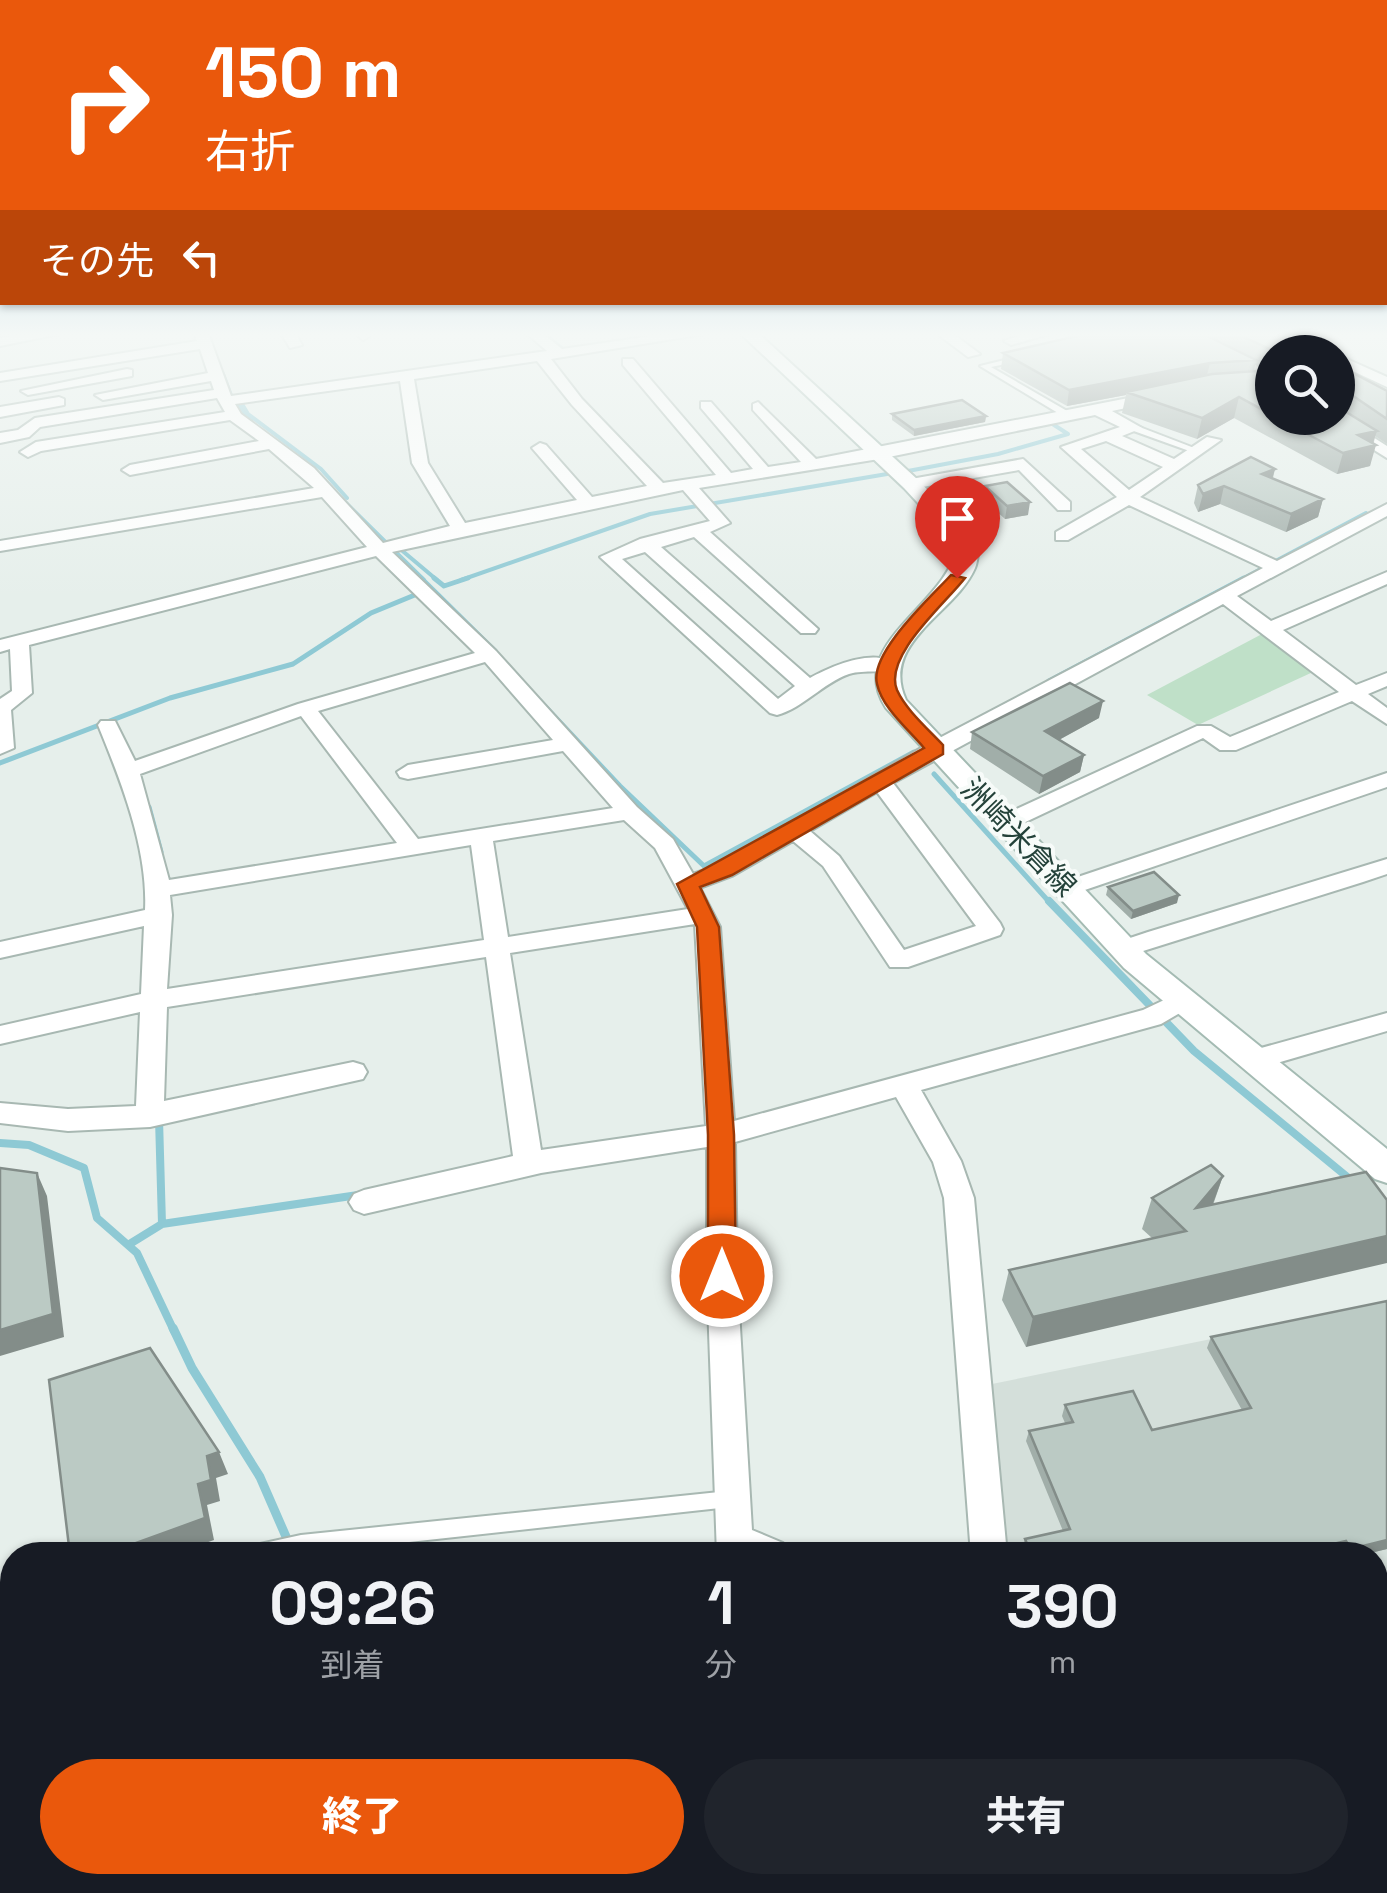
<!DOCTYPE html>
<html lang="ja">
<head>
<meta charset="utf-8">
<style>
  body { margin:0; font-family:"Space Grotesk","Noto Sans JP",sans-serif; background:#20242c; color:#f1f3f6; height:100vh; display:flex; flex-direction:column; font-size:38px; white-space:nowrap }
  * { box-sizing:border-box; margin:0 }
  p { font-size:32px; color:#9ea1a6 }
  .icon { flex:none; width:55px; height:55px; fill:none; stroke:currentColor; stroke-width:2; stroke-linecap:round; stroke-linejoin:round }
  .map { position:relative; flex:1; overflow:hidden }
  .details { position:absolute; left:0px; top:1542px; width:1388px; height:352px; display:flex; flex-direction:column; background:#171b24; border-radius:40px 40px 0 0; box-shadow:0 2px 8px #0004 }
  .details>* { flex:none }
  .guide { position:absolute; left:0px; top:0px; width:1388px; height:305px; box-shadow:0 2px 8px #0004; background:#ea580c; color:#fff; overflow:hidden }
  .tools { position:absolute; left:1255px; top:335px; display:grid; gap:20px }
  .tools a { display:grid; place-items:center; width:100px; height:100px; border-radius:50%; background:#171b24; box-shadow:0 2px 8px #0004; font-size:50px }
  .pin { position:absolute; display:grid; place-items:center; width:85px; height:85px; color:#fff; margin:-102px -42px; border-radius:50% 50% 50% 0; rotate:-45deg; box-shadow:0 0 10px #0007 }
  .pin .icon { rotate:45deg }
  .me { position:absolute; width:110px; margin:-55px; rotate:0deg; stroke-linejoin:round; filter:drop-shadow(0 0 8px #0008) }
  .turn { display:flex; align-items:center; gap:35px; height:210px; padding:0 40px; font-size:45px }
  .turn .icon { width:130px; height:130px; stroke-width:2.5 }
  .turn b { display:block; font-size:70px; line-height:85px }
  .then { display:flex; align-items:center; height:95px; padding:0 40px; background:#0003; gap:20px; font-size:38px }
  .eta { display:flex; justify-content:space-evenly; align-items:center; height:170px; text-align:center }
  .eta b { font-size:60px; font-weight:800; line-height:70px }
  .cta { display:flex; gap:20px; margin-top:auto; padding:20px 40px }
  .cta a { flex:1; height:115px; border-radius:60px; background:#ea580c; color:#fff; font-size:40px; font-weight:800; line-height:115px; text-align:center }
  .cta a+a { background:#20242c; color:#f1f3f6 }
  .map>svg:first-child { display:block }
  .built { fill:#d4dfda }
  .green { fill:#bfe0c8 }
  .lines { fill:none; stroke-linecap:round; stroke-linejoin:round }
  .stream-far3 { stroke:#8ec9d4; stroke-width:4 }
  .stream-far2 { stroke:#8ec9d4; stroke-width:5 }
  .stream-far1 { stroke:#8ec9d4; stroke-width:8 }
  .stream { stroke:#8ec9d4; stroke-width:9 }
  .service-casing { stroke:#a8b8b2; stroke-width:4 }
  .minor-casing { stroke:#a8b8b2; stroke-width:4 }
  .secondary-casing { stroke:#a4bbb3; stroke-width:4 }
  .service { fill:#fff; fill-rule:evenodd }
  .minor { fill:#fff; fill-rule:evenodd }
  .secondary { fill:#fff; fill-rule:evenodd }
  .wall { fill:#a1aea9; fill-rule:evenodd }
  .shaded-wall { fill:#838d89 }
  .building { fill:#bbcac4; stroke:#838d89; stroke-width:2.5 }
  .route { fill:#ea580c; stroke:#983908; stroke-width:2.5 }
  .labels { text-anchor:middle; dominant-baseline:central; stroke-width:8; stroke-linejoin:round; paint-order:stroke }
  .street-label { font-size:30px; fill:#24423a; stroke:#f7fbf9 }
</style>
</head>
<body>
<div class="map">
<svg width="1387" height="1893" viewBox="0 0 1387 1893">
  <rect width="100%" height="100%" fill="#e6efeb"/>
  <path class="built" d="M1387,1303V1672L1375,1676V1555H1006L992,1384Z"/>
  <path class="green" d="M1262,634L1313,672L1198,725L1147,695Z"/>
  <g class="lines">
    <path class="stream-far3" d="M543,333L563,349
      M223,374L232,398L255,426
      M239,399L248,414L321,469L347,498
      M908,471L998,454L1068,434L1051,423
      M341,498L424,580
      M399,548L437,580
      M461,580L650,514L887,474
      M1240,580L1366,513"/>
    <path class="stream-far2" d="M421,578L495,651
      M434,578L444,586L468,578
      M1049,681L1244,578
      M540,701L620,786L704,866L914,752
      M0,763L170,698L293,664L371,613L422,592
      M934,774L1051,904
      M149,807L161,852"/>
    <path class="stream-far1" d="M1049,901L1194,1051L1351,1180
      M0,1143L29,1145L84,1168L97,1218L137,1253L174,1331
      M162,1224L358,1195
      M128,1245L162,1224L159,1119"/>
    <path class="stream" d="M173,1328L192,1368L260,1477L294,1555
      M488,1882L496,1893"/>
    <defs>
      <path id="service" d="M1017,357L1021,359L1020,361L991,367L1074,415V419H1068L980,366Z
        M1131,426H1137L1202,451L1195,453L1131,430Z
        M729,1491L735,1493L738,1499L735,1505L729,1507L290,1555H242L245,1549L251,1546L301,1535Z
        M12,1630V1648L0,1652V1634Z"/>
      <path id="minor" d="M29,333H64L0,346V338Z
        M194,333H208L231,396L547,351L526,333H542L562,349L672,333H710L551,359L582,399L663,483L716,475L623,365V359H633L731,473L753,469L701,408V402H711L768,467L801,462L753,410V404L758,402L816,459L1154,393L1159,395V401L1112,411L1142,428L1122,436L1174,459L1207,437L1221,440L1140,497L1277,561L1387,504V516L1237,596L1271,621L1387,572V584L1283,630L1356,685L1387,673V686L1368,694L1387,708V724L1352,701L1236,750H1220L1203,738L1013,828H997L994,823L997,818L1197,726H1211L1230,737L1339,692L1223,604L893,783L1000,923L1003,929L1000,935L908,967H890L823,866L793,841L732,876L700,888L720,927L734,1121L1143,1010L1181,992L1190,995L1194,1001L1190,1007L1161,1024L921,1090L961,1161L974,1198L1007,1555H971L944,1198L933,1162L896,1097L735,1142L737,1276L752,1530L783,1543L788,1555H717L707,1276V1147L541,1173L364,1214L354,1210L349,1202L354,1194L364,1190L513,1156L486,957L167,1007L164,1101L353,1062L363,1065L367,1072L363,1079L150,1127L68,1131L0,1123V1103L68,1109L136,1106L140,1012L0,1044V1026L141,994L144,926L0,958V942L145,910C148,849 121,781 98,725L101,721H115L135,761L298,704L475,653L376,556L29,645L32,693L11,710L14,748L0,754V699L12,691L10,649L0,652V640L367,547L322,497L0,551V541L314,488L269,449L130,475L122,470L130,465L259,441L230,420L41,451L28,457L20,452L36,442L225,412L217,398L40,427L29,437L0,443V433L18,430L35,418L214,390L211,381L103,400L95,395L208,373L200,349L0,381V373L197,341ZM537,361L572,405L647,486L592,497L546,445L540,443L532,448L577,500L465,523L428,463L414,379ZM400,381L412,463L450,526L383,543L314,468L241,414L235,404ZM1095,415L1120,427L1061,447L1117,497L1056,532V540H1068L1129,505L1263,568L928,744L716,866L693,874L673,839L637,807L496,651L392,552L683,490L710,521L640,539L600,557L770,713L777,715C803,708 823,683 849,674C865,669 885,675 897,665C875,647 832,666 810,678L661,547L694,537L801,633H815L818,629L710,532L730,523L699,488L879,459ZM1106,441L1163,467L1129,490L1081,449ZM645,552L795,686L778,699L622,559ZM485,662L553,740L408,765L397,772L400,777L408,779L563,751L613,808L418,839L318,711ZM301,716L397,843L169,880L140,774ZM877,792L976,926L904,950L839,856L810,831ZM624,820L655,848L688,909L508,937L493,841ZM471,845L484,940L167,989L172,915L170,895ZM695,924L706,1126L541,1150L510,953Z
        M281,333H295L302,345L290,348Z
        M354,333H368L370,336L363,340Z
        M936,333H952L980,354L968,357Z
        M1027,333H1053L1011,345L1004,341Z
        M1278,333H1297L1332,352H1315Z
        M1338,355L1387,377V387L1338,364Z
        M127,369L132,370V376L28,395L21,391Z
        M59,397L64,399V405L0,417V407Z
        M1338,415L1387,446V458L1323,418Z
        M1023,459L1070,502V510H1058L1019,470L911,489L903,484L911,479Z
        M1387,773V787L1076,893H1060L1056,888L1060,883Z
        M1387,859V874L1363,882L1124,957L1111,949L1115,943L1148,932Z
        M1387,1013V1031L1253,1070L1243,1067L1239,1060L1243,1053Z
        M742,1882H784L785,1893H743Z
        M1283,1882H1332L1336,1893H1288Z"/>
      <path id="secondary" d="M740,333H758L918,480L979,544C978,551 978,561 975,568C956,613 879,642 906,700L1146,954L1387,1149V1183L1375,1179L1124,968L886,708C844,643 949,605 957,545L904,488Z"/>
    </defs>
    <use href="#service" class="service-casing"/>
    <use href="#minor" class="minor-casing"/>
    <use href="#secondary" class="secondary-casing"/>
    <use href="#service" class="service"/>
    <use href="#minor" class="minor"/>
    <use href="#secondary" class="secondary"/>
  </g>
  <path class="wall" d="M1090,333H1275L1313,352H1272V418H1338V365L1387,391V444L1375,436L1370,466L1337,474L1234,418L1197,439L1122,413L1126,395L1067,406L1001,369L1003,353ZM1255,365L1267,370L1254,371Z
    M892,414L986,416L985,422L914,436L892,420Z
    M1275,469L1273,478L1323,499L1318,517L1286,532L1220,504L1198,512L1194,503L1198,485Z
    M985,486L1028,515L1005,519L983,499Z
    M1099,718L1059,740L1084,755L1080,772L1039,794L970,749L972,732Z
    M1108,887L1177,903L1131,919L1106,895Z
    M1366,1172L1026,1347L1002,1300L1009,1270L1152,1238L1142,1229L1152,1198L1223,1176L1213,1205Z
    M1387,1301V1549L1362,1555H1342L1340,1552L1326,1555H1024L1022,1549L1025,1539L1063,1531L1026,1441L1029,1431L1065,1423L1062,1416L1065,1405L1152,1430L1242,1410L1207,1348L1211,1337Z"/>
  <path class="shaded-wall" d="M1210,363L1206,379L1126,392V395L1067,406L1069,390Z
    M1346,391L1340,412H1338V392Z
    M1239,397L1234,418L1197,439L1202,418Z
    M986,416L985,422L914,436V430Z
    M1377,431L1372,446L1376,445L1370,466L1337,474L1343,453L1358,435Z
    M1275,469L1270,486L1262,474Z
    M1224,486L1220,504L1198,512L1203,494Z
    M1323,499L1318,517L1286,532L1291,514Z
    M1030,502L1028,515L1005,519L1007,506Z
    M1103,701L1099,718L1042,749L1045,731Z
    M1084,755L1080,772L1039,794L1043,776Z
    M1179,895L1177,903L1131,919L1133,911Z
    M37,1173L47,1196L64,1337L0,1356V1330Z
    M1223,1176L1212,1206L1196,1208Z
    M1387,1236V1263L1026,1347L1033,1317Z
    M219,1452L228,1474L216,1478L220,1501L207,1505L214,1540L172,1555H103L198,1484L207,1456Z
    M1387,1540V1549L1362,1555H1347L1351,1549Z
    M1346,1541L1340,1552L1326,1555H1287Z
    M381,1882H384L386,1893H372Z"/>
  <path class="building" d="M1090,333H1201L1256,360L1210,363L1069,390L1003,353Z
    M1235,333H1275L1313,352H1276Z
    M1338,365L1387,391V419L1346,391L1338,392Z
    M1272,370V415L1239,397L1202,418L1126,392L1212,374Z
    M962,400L986,416L914,430L892,414Z
    M1338,407L1377,431L1358,435L1376,445L1343,453L1277,418H1338Z
    M1251,457L1275,469L1262,474L1323,499L1291,514L1224,486L1203,494L1198,485Z
    M1007,482L1030,502L1007,506L985,486Z
    M1070,683L1103,701L1045,731L1084,755L1043,776L972,732Z
    M1154,872L1179,895L1133,911L1108,887Z
    M1211,1165L1223,1176L1196,1208L1366,1172L1387,1200V1236L1033,1317L1009,1270L1186,1231L1152,1198Z
    M0,1168L37,1173L53,1314L0,1330Z
    M1387,1301V1540L1351,1549L1346,1541L1287,1555H1032L1025,1539L1070,1529L1029,1431L1073,1422L1065,1405L1133,1391L1152,1430L1251,1408L1211,1337Z
    M150,1348L219,1452L207,1456L211,1480L198,1484L205,1518L103,1555H70L49,1380Z
    M85,1882H381L382,1889L372,1893H86Z"/>
  <linearGradient id="sky" x2="0" y2="1"><stop stop-color="#84bce0"/><stop offset="0.56" stop-color="#f4f8f6"/><stop offset="1" stop-color="#f4f8f6" stop-opacity="0"/></linearGradient>
  <rect width="1387" height="598" fill="url(#sky)"/>
  <path class="route" d="M951,575L965,578C945,604 883,656 897,690C906,710 928,729 943,745V754L732,875L700,887L719,927L734,1135L736,1276L732,1285L722,1288L712,1285L708,1276V1135L697,927L677,884L924,748C909,730 882,708 877,684C869,653 930,598 951,575Z"/>
  <g class="labels">
    <g class="street-label">
      <text transform="translate(1019 837) rotate(46)">洲崎米倉線</text>
    </g>
  </g>
</svg>
<div class="tools">
<a><svg class="icon" aria-label="search" viewBox="0 0 24 24"><circle cx="10" cy="10" r="6"/><path d="M15 15l6 6"/></svg></a>
</div>
<div class="pin" style="left:957px;top:578px;background:#d93025"><svg class="icon" aria-label="arrive" viewBox="0 0 24 24"><path d="M6 21V4h12l-3 4 3 4H6"/></svg></div>
<svg class="me" style="left:722px;top:1276px" viewBox="-20 -20 40 40"><circle r="17" fill="#ea580c" stroke="#fff" stroke-width="3"/><path d="M0-11L8 9 0 5-8 9z" fill="#fff"/></svg>
<div class="guide">
<div class="turn"><svg class="icon" aria-label="right" viewBox="0 0 24 24"><path d="M7 20v-9h11M14 6l5 5-5 5"/></svg><div><b>150 m</b>右折</div></div>
<div class="then">その先<svg class="icon" aria-label="left" viewBox="0 0 24 24"><path d="M17 20v-9H6M10 6l-5 5 5 5"/></svg></div>
</div>
<section class="details">
<div class="eta">
<div><b>09:26</b><p>到着</p></div>
<div><b>1</b><p>分</p></div>
<div><b>390</b><p>m</p></div>
</div>
<div class="cta"><a>終了</a><a>共有</a></div>
</section>
</div>
</body>
</html>
